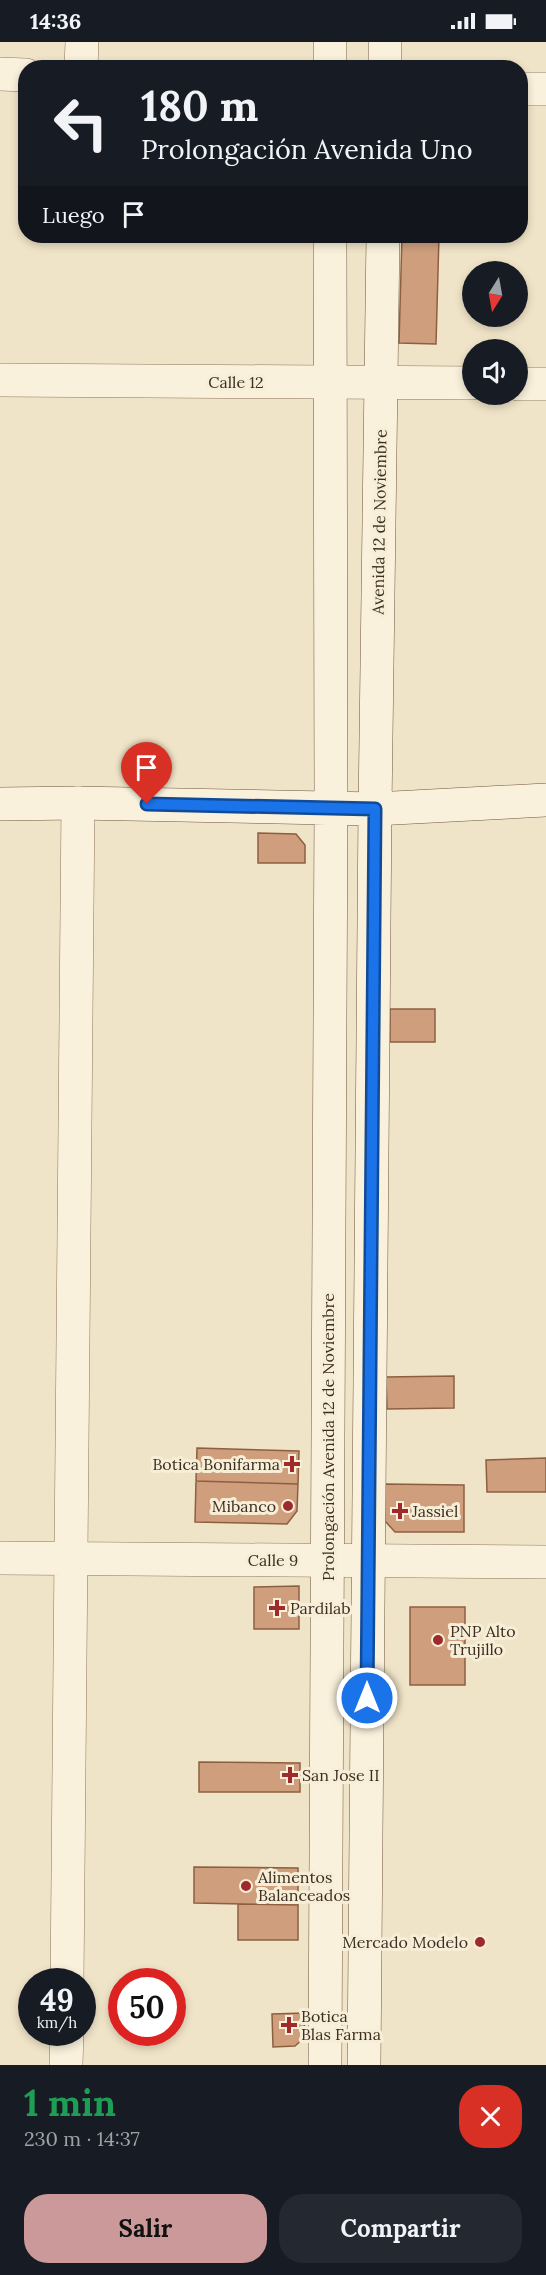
<!DOCTYPE html>
<html lang="es">
<head>
<meta charset="utf-8">
<style>
  body { margin:0; font-family:Lora,serif; background:#242831; color:#f1f3f6; height:100vh; display:flex; flex-direction:column; font-size:22px; white-space:nowrap }
  * { box-sizing:border-box; margin:0 }
  p { font-size:20px; color:#9ea1a6 }
  .icon { flex:none; width:33px; height:33px; fill:none; stroke:currentColor; stroke-width:2; stroke-linecap:round; stroke-linejoin:round }
  .map { position:relative; height:2023px; overflow:hidden }
  .sheet { display:flex; flex-direction:column; background:#171b24; flex:1 }
  .sheet>* { flex:none }
  .guide { position:absolute; left:18px; top:18px; width:510px; height:183px; border-radius:24px; box-shadow:0 3px 9px #0003; background:#171b24; color:#f1f3f6; overflow:hidden }
  .needle { width:39px; rotate:191deg }
  .controls { position:absolute; left:462px; top:219px; display:grid; gap:12px }
  .controls a { display:grid; place-items:center; width:66px; height:66px; border-radius:50%; background:#171b24; box-shadow:0 3px 9px #0003; font-size:30px }
  .speed { position:absolute; left:18px; top:1926px; display:flex; gap:12px; font-size:30px; font-weight:700; text-align:center }
  .speed>* { display:grid; place-content:center; width:78px; height:78px; border-radius:50%; background:#171b24; box-shadow:0 3px 9px #0003; line-height:1 }
  .speed small { font-size:15px; font-weight:400 }
  .speed .limit { border:9px solid #d22; background:#fff; color:#111 }
  .pin { position:absolute; display:grid; place-items:center; width:51px; height:51px; color:#fff; margin:-62px -26px; border-radius:50% 50% 50% 0; rotate:-45deg; box-shadow:0 0 6px #0007 }
  .pin .icon { rotate:45deg }
  .me { position:absolute; width:66px; margin:-33px; rotate:0deg; stroke-linejoin:round; filter:drop-shadow(0 0 4px #0008) }
  .turn { display:flex; align-items:center; gap:21px; height:126px; padding:0 24px; font-size:27px }
  .turn .icon { width:78px; height:78px; stroke-width:2.5 }
  .turn b { display:block; font-size:42px; line-height:51px }
  .then { display:flex; align-items:center; height:57px; padding:0 24px; background:#0003; gap:12px; font-size:22px }
  .round { display:grid; place-items:center; flex:none; width:63px; height:63px; border-radius:24px; background:#242831 }
  .summary { display:flex; align-items:center; justify-content:space-between; height:102px; padding:0 24px }
  h1 { font-size:36px; font-weight:700; line-height:45px; color:#1e9e55 }
  .cta { display:flex; gap:12px; margin-top:auto; padding:12px 24px }
  .cta a { flex:1; height:69px; border-radius:24px; background:#cc999b; color:#111; font-size:24px; font-weight:700; line-height:69px; text-align:center }
  .cta a+a { background:#242831; color:#f1f3f6 }
  .status { display:flex; justify-content:space-between; align-items:center; height:42px; padding:0 30px; background:#171b24; direction:ltr }
  .status svg { height:16px; fill:currentColor }
  .map>svg:first-child { display:block }
  .building { fill:#cf9f7d; stroke:#8d5f41; stroke-width:1.5 }
  .lines { fill:none; stroke-linecap:round; stroke-linejoin:round }
  .street-casing { stroke:#8d765c; stroke-width:34 }
  .secondary-casing { stroke:#6f573f; stroke-width:34 }
  .street { stroke:#faf1dc; stroke-width:33 }
  .secondary { stroke:#faf1dc; stroke-width:33 }
  .route-casing { stroke:#114b97; stroke-width:15 }
  .route { stroke:#1a73e8; stroke-width:10 }
  .poi-dot { fill:#9e2a2b; stroke:#f7eed8; stroke-width:2 }
  .labels { text-anchor:middle; dominant-baseline:central; stroke-width:6; stroke-linejoin:round; paint-order:stroke }
  .street-label { font-size:16px; fill:#3d2e20; stroke:#f7eed8 }
  .poi-label { font-size:16px; fill:#3d2e20; stroke:#f7eed8; text-anchor:start }
</style>
</head>
<body>
<div class="status"><b>14:36</b><svg viewBox="0 0 49 12"><path d="M0 12V9h3v3zM5 12V6h3v6zM10 12V3h3v9zM15 12V0h3v12zM26 1h20v11H26zM47 4h2v5h-2z"/></svg></div>
<div class="map">
<svg width="546" height="2023" viewBox="0 0 546 2023">
  <rect width="100%" height="100%" fill="#f0e4c8"/>
  <path class="building" d="M402,194H439L436,302L399,301Z
    M258,791L296,792L305,803V821H258Z
    M390,967H435V1000H390Z
    M454,1334V1366L387,1367L386,1335Z
    M197,1406L299,1409L298,1442L196,1439Z
    M546,1416V1450H487L486,1418Z
    M196,1439L298,1442L297,1469L287,1482L195,1480Z
    M385,1442L464,1443V1490H395L385,1479Z
    M299,1544V1587H254V1545Z
    M410,1565H465V1643H410Z
    M199,1720L300,1721V1750H199Z
    M194,1825L298,1826V1863L194,1861Z
    M238,1862L298,1863V1898H238Z
    M304,1971L305,1995L295,2004L273,2005L272,1972Z"/>
  <g class="lines">
    <defs>
      <path id="street" d="M81,26L82,0
        M0,32L26,33
        M520,47H546
        M0,338L472,341
        M518,342H546
        M0,1516L546,1520
        M67,1940L78,761
        M66,2023L67,1990"/>
      <path id="secondary" d="M330,26V0
        M385,26V0
        M0,762L78,761L375,767L546,758
        M325,2023L331,766L330,194
        M364,2023L375,767L383,194"/>
    </defs>
    <use href="#street" class="street-casing"/>
    <use href="#secondary" class="secondary-casing"/>
    <use href="#street" class="street"/>
    <use href="#secondary" class="secondary"/>
  </g>
  <g class="lines">
    <defs>
      <path id="route" d="M147,762L375,767L367,1656"/>
    </defs>
    <use href="#route" class="route-casing"/>
    <use href="#route" class="route"/>
  </g>
  <g class="poi-dot">
    <path d="M289 1413h6v6h6v6h-6v6h-6v-6h-6v-6h6z"/>
    <circle cx="288" cy="1464" r="6"/>
    <path d="M397 1460h6v6h6v6h-6v6h-6v-6h-6v-6h6z"/>
    <path d="M274 1557h6v6h6v6h-6v6h-6v-6h-6v-6h6z"/>
    <circle cx="438" cy="1598" r="6"/>
    <path d="M287 1724h6v6h6v6h-6v6h-6v-6h-6v-6h6z"/>
    <circle cx="246" cy="1844" r="6"/>
    <circle cx="480" cy="1900" r="6"/>
    <path d="M286 1974h6v6h6v6h-6v6h-6v-6h-6v-6h6z"/>
  </g>
  <g class="labels">
    <g class="street-label">
      <text x="236" y="340">Calle 12</text>
      <text transform="translate(379 480) rotate(-89)">Avenida 12 de Noviembre</text>
      <text transform="translate(328 1395) rotate(-90)">Prolongación Avenida 12 de Noviembre</text>
      <text x="273" y="1518">Calle 9</text>
    </g>
    <g class="poi-label">
      <text x="280" y="1422" text-anchor="end">Botica Bonifarma</text>
      <text x="276" y="1464" text-anchor="end">Mibanco</text>
      <text x="412" y="1469">Jassiel</text>
      <text x="290" y="1566">Pardilab</text>
      <text x="450" y="1589">PNP Alto<tspan x="450" dy="18">Trujillo</tspan></text>
      <text x="302" y="1733">San Jose II</text>
      <text x="258" y="1835">Alimentos<tspan x="258" dy="18">Balanceados</tspan></text>
      <text x="468" y="1900" text-anchor="end">Mercado Modelo</text>
      <text x="301" y="1974">Botica<tspan x="301" dy="18">Blas Farma</tspan></text>
    </g>
  </g>
</svg>
<div class="controls">
<a><svg class="needle" viewBox="-14 -14 28 28"><path d="M0-13l5 13h-10z" fill="#e53935"/><path d="M0 13l5-13h-10z" fill="#9ea1a6"/></svg></a>
<a><svg class="icon" aria-label="sound" viewBox="0 0 24 24"><path d="M4 9h4l5-4v14l-5-4H4zM17 9q2 3 0 6"/></svg></a>
</div>
<div class="speed"><div>49<small>km/h</small></div><div class="limit">50</div></div>
<div class="pin" style="left:147px;top:762px;background:#d93025"><svg class="icon" aria-label="arrive" viewBox="0 0 24 24"><path d="M6 21V4h12l-3 4 3 4H6"/></svg></div>
<svg class="me" style="left:367px;top:1656px" viewBox="-20 -20 40 40"><circle r="17" fill="#1a73e8" stroke="#fff" stroke-width="3"/><path d="M0-11L8 9 0 5-8 9z" fill="#fff"/></svg>
<div class="guide">
<div class="turn"><svg class="icon" aria-label="left" viewBox="0 0 24 24"><path d="M17 20v-9H6M10 6l-5 5 5 5"/></svg><div><b>180 m</b>Prolongación Avenida Uno</div></div>
<div class="then">Luego<svg class="icon" aria-label="arrive" viewBox="0 0 24 24"><path d="M6 21V4h12l-3 4 3 4H6"/></svg></div>
</div>
</div>
<section class="sheet">
<div class="summary"><div><h1>1 min</h1><p>230 m · 14:37</p></div><a class="round" style="background:#d93025;color:#fff"><svg class="icon" aria-label="close" viewBox="0 0 24 24"><path d="M6 6l12 12M18 6L6 18"/></svg></a></div>
<div class="cta"><a>Salir</a><a>Compartir</a></div>
</section>
</body>
</html>
